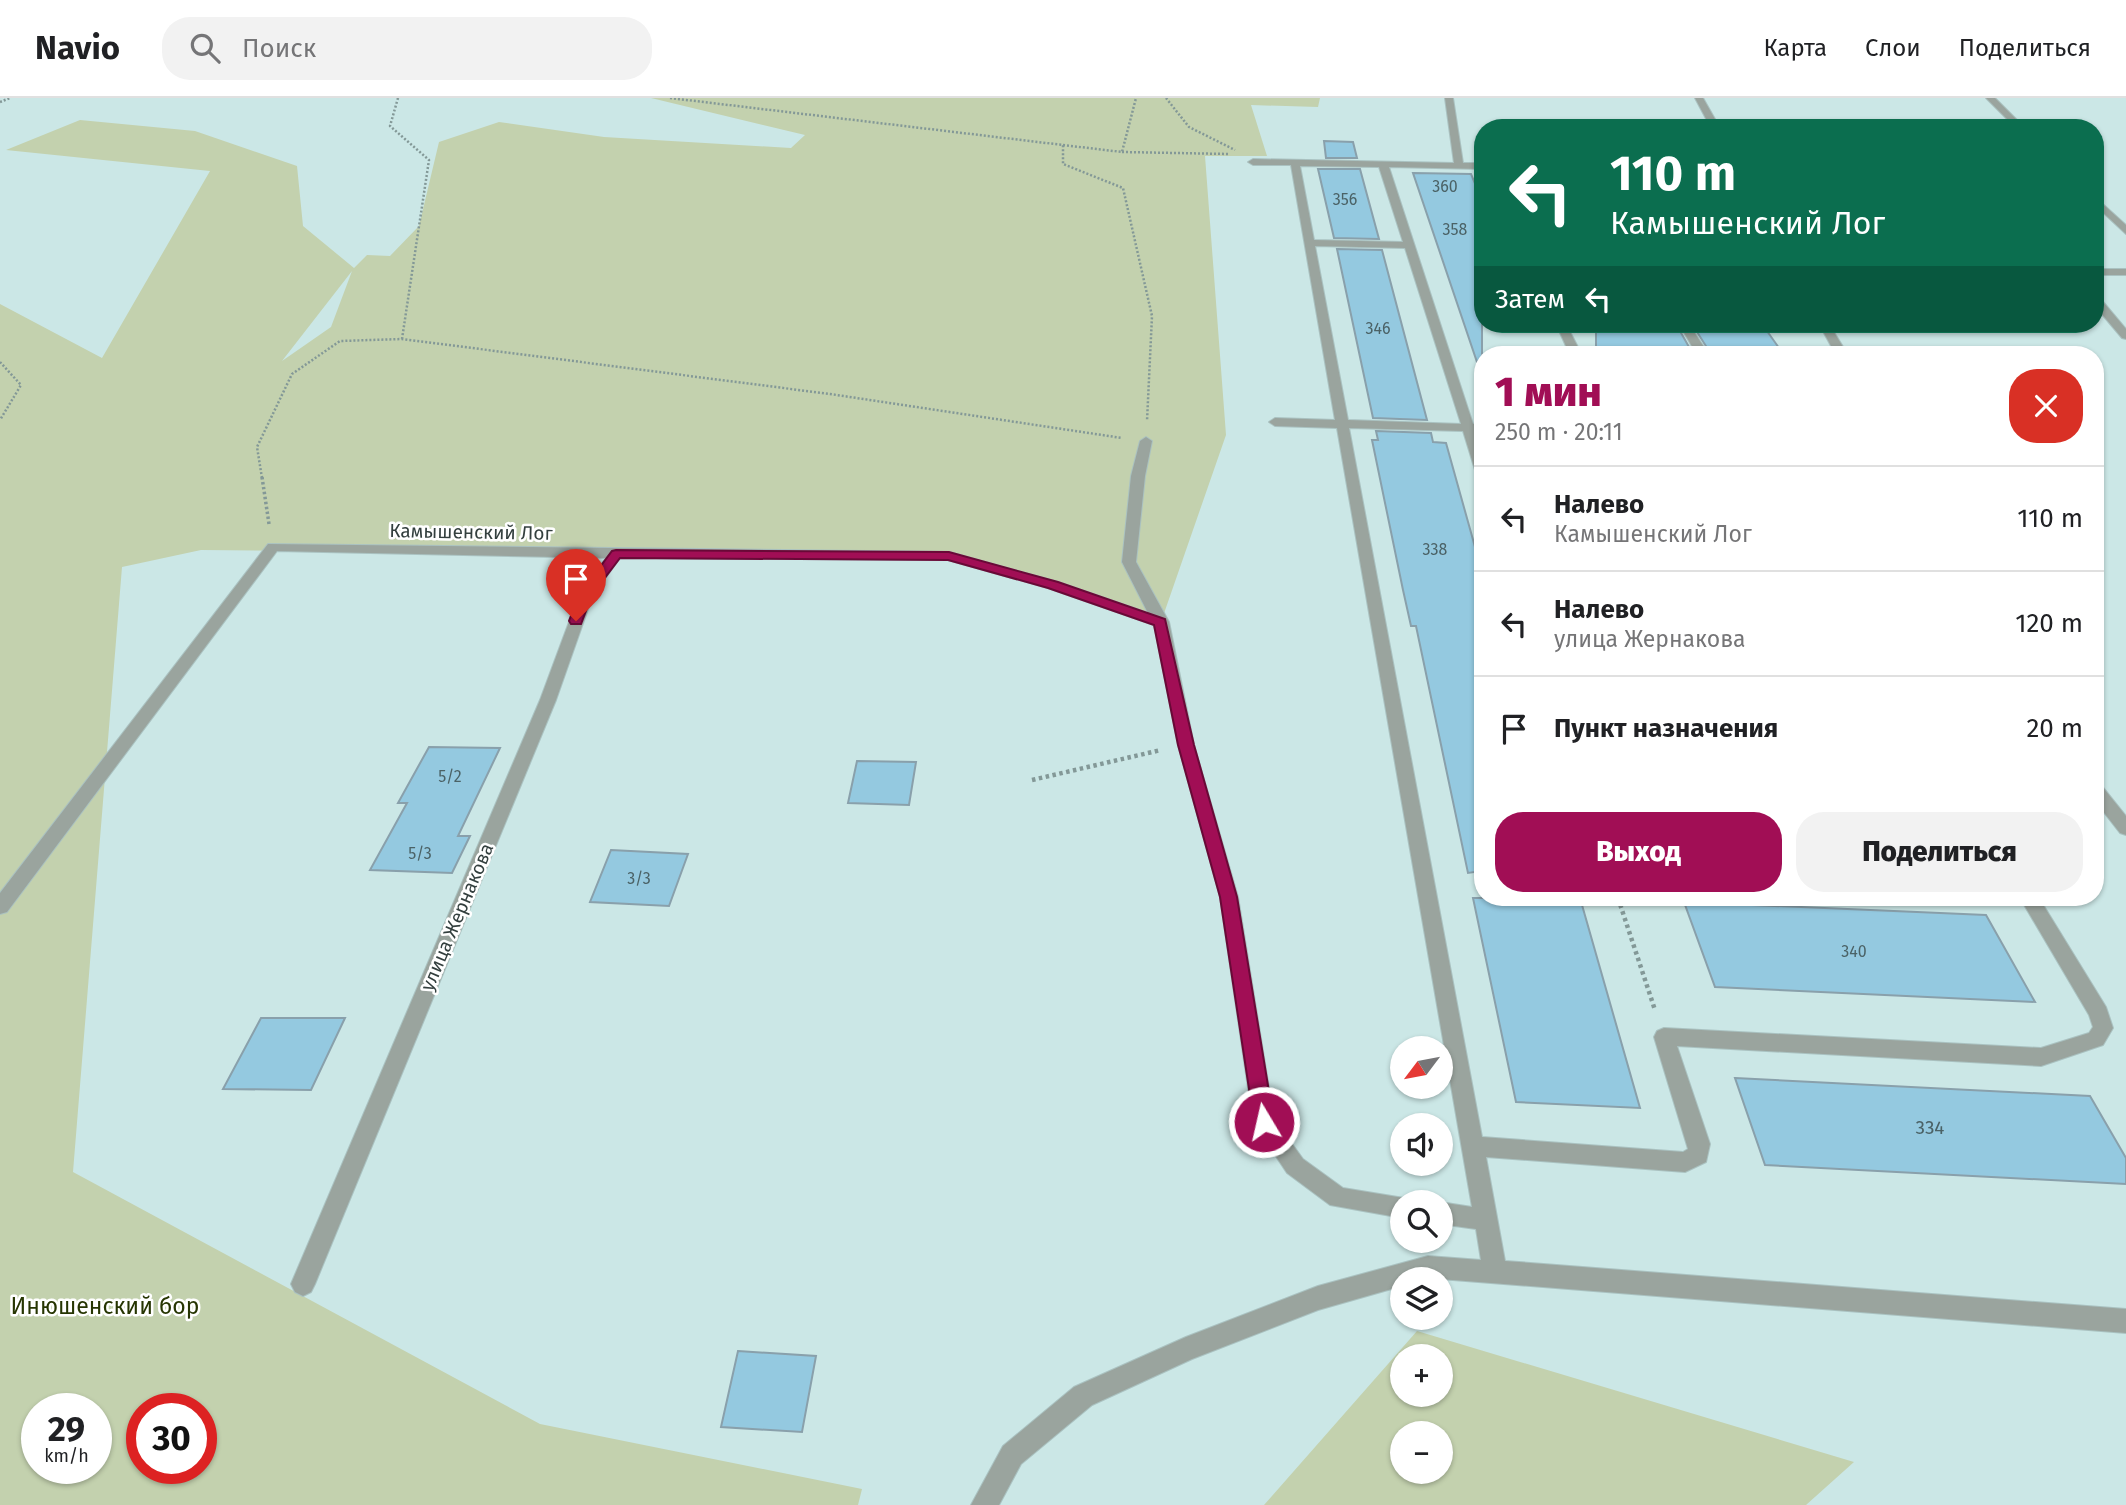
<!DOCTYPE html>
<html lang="ru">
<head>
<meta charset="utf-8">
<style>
  body { margin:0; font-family:"Fira Sans",sans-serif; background:#f2f2f2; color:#202124; height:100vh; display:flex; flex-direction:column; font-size:26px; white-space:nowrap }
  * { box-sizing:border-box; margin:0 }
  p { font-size:23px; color:#757577 }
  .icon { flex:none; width:38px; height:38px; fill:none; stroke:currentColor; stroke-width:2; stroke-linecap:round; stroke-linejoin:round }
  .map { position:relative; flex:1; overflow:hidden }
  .panel { position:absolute; left:1474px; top:248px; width:630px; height:560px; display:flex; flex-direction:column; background:#fff; border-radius:28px; box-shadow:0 2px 5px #0004 }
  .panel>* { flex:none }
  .guide { position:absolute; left:1474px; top:21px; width:630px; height:214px; border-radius:28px; box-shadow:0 2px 5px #0004; background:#0b6e4f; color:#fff; overflow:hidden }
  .needle { width:46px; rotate:238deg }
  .controls { position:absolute; left:1390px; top:938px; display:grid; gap:14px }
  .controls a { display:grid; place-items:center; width:63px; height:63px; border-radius:50%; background:#fff; box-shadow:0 2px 5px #0004; font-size:35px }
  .speed { position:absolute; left:21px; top:1295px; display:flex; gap:14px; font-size:35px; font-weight:700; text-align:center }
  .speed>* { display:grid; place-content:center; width:91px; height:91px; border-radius:50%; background:#fff; box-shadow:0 2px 5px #0004; line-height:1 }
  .speed small { font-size:18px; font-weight:400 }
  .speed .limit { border:10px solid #d22; background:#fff; color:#111 }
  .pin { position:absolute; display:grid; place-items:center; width:60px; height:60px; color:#fff; margin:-72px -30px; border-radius:50% 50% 50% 0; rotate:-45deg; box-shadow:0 0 7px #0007 }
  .pin .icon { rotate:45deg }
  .me { position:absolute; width:77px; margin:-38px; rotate:351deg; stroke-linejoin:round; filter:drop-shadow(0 0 5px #0008) }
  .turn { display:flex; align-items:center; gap:24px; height:147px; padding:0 21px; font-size:32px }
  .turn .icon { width:91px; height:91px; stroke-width:2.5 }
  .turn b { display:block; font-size:49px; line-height:60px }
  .then { display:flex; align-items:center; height:66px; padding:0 21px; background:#0003; gap:14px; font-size:26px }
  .round { display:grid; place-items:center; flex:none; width:74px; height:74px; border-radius:28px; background:#f2f2f2 }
  .head { display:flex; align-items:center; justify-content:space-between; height:119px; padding:0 21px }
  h1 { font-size:42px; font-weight:800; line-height:52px; color:#a10e55 }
  .cta { display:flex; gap:14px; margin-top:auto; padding:14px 21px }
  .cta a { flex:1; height:80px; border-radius:28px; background:#a10e55; color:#fff; font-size:28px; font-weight:800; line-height:80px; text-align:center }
  .cta a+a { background:#f2f2f2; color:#202124 }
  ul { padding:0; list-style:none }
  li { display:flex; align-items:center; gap:21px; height:105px; padding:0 21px; border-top:2px solid #e0e0e0 }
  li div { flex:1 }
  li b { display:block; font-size:26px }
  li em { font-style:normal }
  header { display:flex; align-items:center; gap:42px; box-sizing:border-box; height:98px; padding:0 35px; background:#fff; border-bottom:2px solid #e0e0e0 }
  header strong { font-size:33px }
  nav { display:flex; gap:38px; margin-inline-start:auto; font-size:24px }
  .search { width:490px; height:63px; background:#f2f2f2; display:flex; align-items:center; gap:18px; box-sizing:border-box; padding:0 24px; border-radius:28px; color:#757577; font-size:26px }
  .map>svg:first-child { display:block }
  .green { fill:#c3d1ae; fill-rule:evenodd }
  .building { fill:#94c9e0; stroke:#89a0ab; stroke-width:2 }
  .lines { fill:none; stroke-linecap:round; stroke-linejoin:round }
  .minor-casing { stroke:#aac2c1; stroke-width:2 }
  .path-far2 { stroke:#839897; stroke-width:2.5; stroke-dasharray:2 2; stroke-linecap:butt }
  .path-far1 { stroke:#839897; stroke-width:3.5; stroke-dasharray:2.5 2.5; stroke-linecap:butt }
  .path { stroke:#839897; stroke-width:4.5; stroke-dasharray:3.5 3.5; stroke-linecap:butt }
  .minor { fill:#9aa49e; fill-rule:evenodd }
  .route { fill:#a10e55; stroke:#690937; stroke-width:2 }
  .labels { text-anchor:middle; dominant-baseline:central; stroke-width:5; stroke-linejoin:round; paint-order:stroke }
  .number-label { font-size:16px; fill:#4b6266 }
  .street-label { font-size:19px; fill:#333f3e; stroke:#fff }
  .near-number-label { font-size:19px; fill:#4b6266 }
  .near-park-label { font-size:23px; fill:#263502; stroke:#fff }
</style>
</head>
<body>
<header>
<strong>Navio</strong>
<div class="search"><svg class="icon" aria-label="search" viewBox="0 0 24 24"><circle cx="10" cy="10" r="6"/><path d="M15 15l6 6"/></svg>Поиск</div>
<nav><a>Карта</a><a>Слои</a><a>Поделиться</a></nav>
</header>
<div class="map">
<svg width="2126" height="1407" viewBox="0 0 2126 1407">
  <rect width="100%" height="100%" fill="#cbe7e6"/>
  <path class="green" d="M651,0H1320L1318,9L1251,7L1267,58H1205L1226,337L1161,524L949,458L201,452L122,469L73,1074L540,1326L862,1391L858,1407H0V206L102,260L210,73L6,52L80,22L195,33L297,68L303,128L354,170L367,157L390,158L419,128L439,44L499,24L604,39L791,50L805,37ZM352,173L331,229L282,263ZM37,1311H96V1370H37ZM142,1311H201V1370H142Z
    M1417,1233L1854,1364L1806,1407H1264ZM1402,1258H1440V1297H1402ZM1402,1335H1440V1374H1402Z"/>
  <path class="building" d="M1324,43L1353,44L1357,60H1326Z
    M1318,71H1360L1379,141L1334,140Z
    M1413,75L1471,76L1482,102V263L1477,264Z
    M1337,151L1382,152L1427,322L1373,320Z
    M1596,226H1676L1693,256L1596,253Z
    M1692,226H1762L1784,257L1711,256Z
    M1376,333L1431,335L1433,344L1446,345L1482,474V773L1468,775L1416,528H1411L1403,492L1372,342H1378Z
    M429,649L500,650L458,738H470L452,775L370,772L407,705H398Z
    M857,663L916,664L909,707L848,705Z
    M611,752L688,756L669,808L590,804Z
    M1473,800H1580L1640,1010L1516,1004Z
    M1684,804L1986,817L2035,904L1715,889Z
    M261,920H345L311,992L223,991Z
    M1735,980L2090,998L2126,1060V1086L1765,1067Z
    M738,1253L816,1258L802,1334L721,1329Z"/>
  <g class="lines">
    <defs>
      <path id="minor" d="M1445,0H1453L1463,65H1482V71L1389,69L1473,326H1482V334H1476L1482,353V376L1475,372L1463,333L1349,330L1482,1039L1683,1054L1688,1051L1654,939L1657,933L1664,930L2041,950L2089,935L2093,929L2089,917L2020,800H2039L2106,909L2113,930L2103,947L2041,968L1677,948L1710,1046L1706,1064L1685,1074L1486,1059L1505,1163L2126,1211V1235L1440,1181H1402V1188L1318,1212L1192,1261L1092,1307L1021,1366L999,1407H971L1003,1348L1074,1289L1186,1239L1318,1188L1428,1158L1481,1162L1476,1131L1440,1126V1104L1472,1109L1337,330L1275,328L1269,324L1275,320L1335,322L1291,67H1253L1248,64L1253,61L1454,65ZM1300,68L1379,69L1403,144L1314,142ZM1315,148L1405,150L1461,326L1348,322Z
        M1695,0H1703L1720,30H1711Z
        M1986,0H1995L2025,30H2016Z
        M2095,99L2126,127V136L2095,107Z
        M2095,171H2126V177H2095Z
        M2095,198L2099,199L2126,231V241L2122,240L2095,208Z
        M1556,226H1566L1582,257H1570Z
        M1679,226H1689L1709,257H1697Z
        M1819,226H1829L1848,257H1836Z
        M1146,339L1152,343L1145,378L1136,464L1169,524L1194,647L1238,799L1274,1021L1303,1061L1343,1090L1410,1101L1411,1104H1402V1120L1330,1107L1287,1075L1253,1024L1220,799L1178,647L1154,527L1048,490L948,462L620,460L593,497L556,602L315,1186L311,1194L303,1198L295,1194L291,1186L540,602L579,497L606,460L277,453L7,814L0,816V795L268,446L949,454L1058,484L1148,515L1122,464L1131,378L1140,343Z
        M2095,685L2101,687L2126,718V737L2120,735L2095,703Z"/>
    </defs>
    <use href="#minor" class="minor-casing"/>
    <path class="path-far2" d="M398,0L390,28L429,62L402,241
      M670,0L1063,47V66L1123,90L1152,218L1147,323
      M1166,0L1189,29L1235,52
      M0,4L10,0
      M1063,47L1122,54L1136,0
      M1122,54L1229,56
      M0,264L21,287L0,322
      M262,380L257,349L292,276L340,243L402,241L830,296L1122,340"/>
    <path class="path-far1" d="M262,379L269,426"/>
    <path class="path" d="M1032,682L1161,652
      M1618,800L1655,912"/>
    <use href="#minor" class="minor"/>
  </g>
  <path class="route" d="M616,452L949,454L1058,484L1165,521L1194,647L1237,799L1274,1024L1271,1030L1264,1033L1257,1030L1254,1024L1220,799L1178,647L1154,527L1048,490L948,462L620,460L592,497L581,526H571L569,523L579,497L612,453Z"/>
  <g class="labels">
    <g class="number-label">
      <text x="1445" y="88">360</text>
      <text x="1345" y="101">356</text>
      <text x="1455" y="131">358</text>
      <text x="1378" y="230">346</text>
      <text x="1435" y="451">338</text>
      <text x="450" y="678">5/2</text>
      <text x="420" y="755">5/3</text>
      <text x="639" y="780">3/3</text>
      <text x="1854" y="853">340</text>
    </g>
    <g class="street-label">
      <text transform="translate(471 434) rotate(1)">Камышенский Лог</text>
      <text transform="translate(457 819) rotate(-67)">улица Жернакова</text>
    </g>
    <g class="near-number-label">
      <text x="1930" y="1029">334</text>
    </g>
    <g class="near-park-label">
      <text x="105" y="1208">Инюшенский бор</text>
    </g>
  </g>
</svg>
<div class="controls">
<a><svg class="needle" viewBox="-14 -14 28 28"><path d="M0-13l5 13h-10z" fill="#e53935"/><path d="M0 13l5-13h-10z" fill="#757577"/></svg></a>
<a><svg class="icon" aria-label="sound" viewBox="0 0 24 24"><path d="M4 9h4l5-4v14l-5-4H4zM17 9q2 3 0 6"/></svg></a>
<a><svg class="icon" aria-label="search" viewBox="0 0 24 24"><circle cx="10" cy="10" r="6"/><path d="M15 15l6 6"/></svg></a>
<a><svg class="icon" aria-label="layers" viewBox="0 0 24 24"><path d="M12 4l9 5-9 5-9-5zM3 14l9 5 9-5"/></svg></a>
<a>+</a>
<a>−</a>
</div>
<div class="speed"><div>29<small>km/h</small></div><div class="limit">30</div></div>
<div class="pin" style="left:576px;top:523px;background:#d93025"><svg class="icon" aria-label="arrive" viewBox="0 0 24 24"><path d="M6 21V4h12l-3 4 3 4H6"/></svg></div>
<svg class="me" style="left:1264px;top:1024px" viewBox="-20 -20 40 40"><circle r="17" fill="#a10e55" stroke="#fff" stroke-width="3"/><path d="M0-11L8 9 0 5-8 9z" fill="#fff"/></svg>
<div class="guide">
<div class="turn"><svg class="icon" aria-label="left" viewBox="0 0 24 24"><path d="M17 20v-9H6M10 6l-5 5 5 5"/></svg><div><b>110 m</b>Камышенский Лог</div></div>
<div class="then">Затем<svg class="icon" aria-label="left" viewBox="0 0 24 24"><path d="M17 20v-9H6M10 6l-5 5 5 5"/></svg></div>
</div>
<section class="panel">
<div class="head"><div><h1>1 мин</h1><p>250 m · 20:11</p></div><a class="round" style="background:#d93025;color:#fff"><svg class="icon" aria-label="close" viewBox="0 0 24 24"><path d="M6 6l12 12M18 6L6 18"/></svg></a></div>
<ul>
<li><svg class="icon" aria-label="left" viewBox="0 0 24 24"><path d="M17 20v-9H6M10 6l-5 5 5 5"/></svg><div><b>Налево</b><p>Камышенский Лог</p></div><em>110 m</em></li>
<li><svg class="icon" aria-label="left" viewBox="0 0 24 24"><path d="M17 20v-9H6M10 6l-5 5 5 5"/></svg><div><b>Налево</b><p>улица Жернакова</p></div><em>120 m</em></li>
<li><svg class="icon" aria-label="arrive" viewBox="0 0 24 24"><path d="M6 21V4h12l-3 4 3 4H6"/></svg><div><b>Пункт назначения</b></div><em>20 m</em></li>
</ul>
<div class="cta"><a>Выход</a><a>Поделиться</a></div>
</section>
</div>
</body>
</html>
